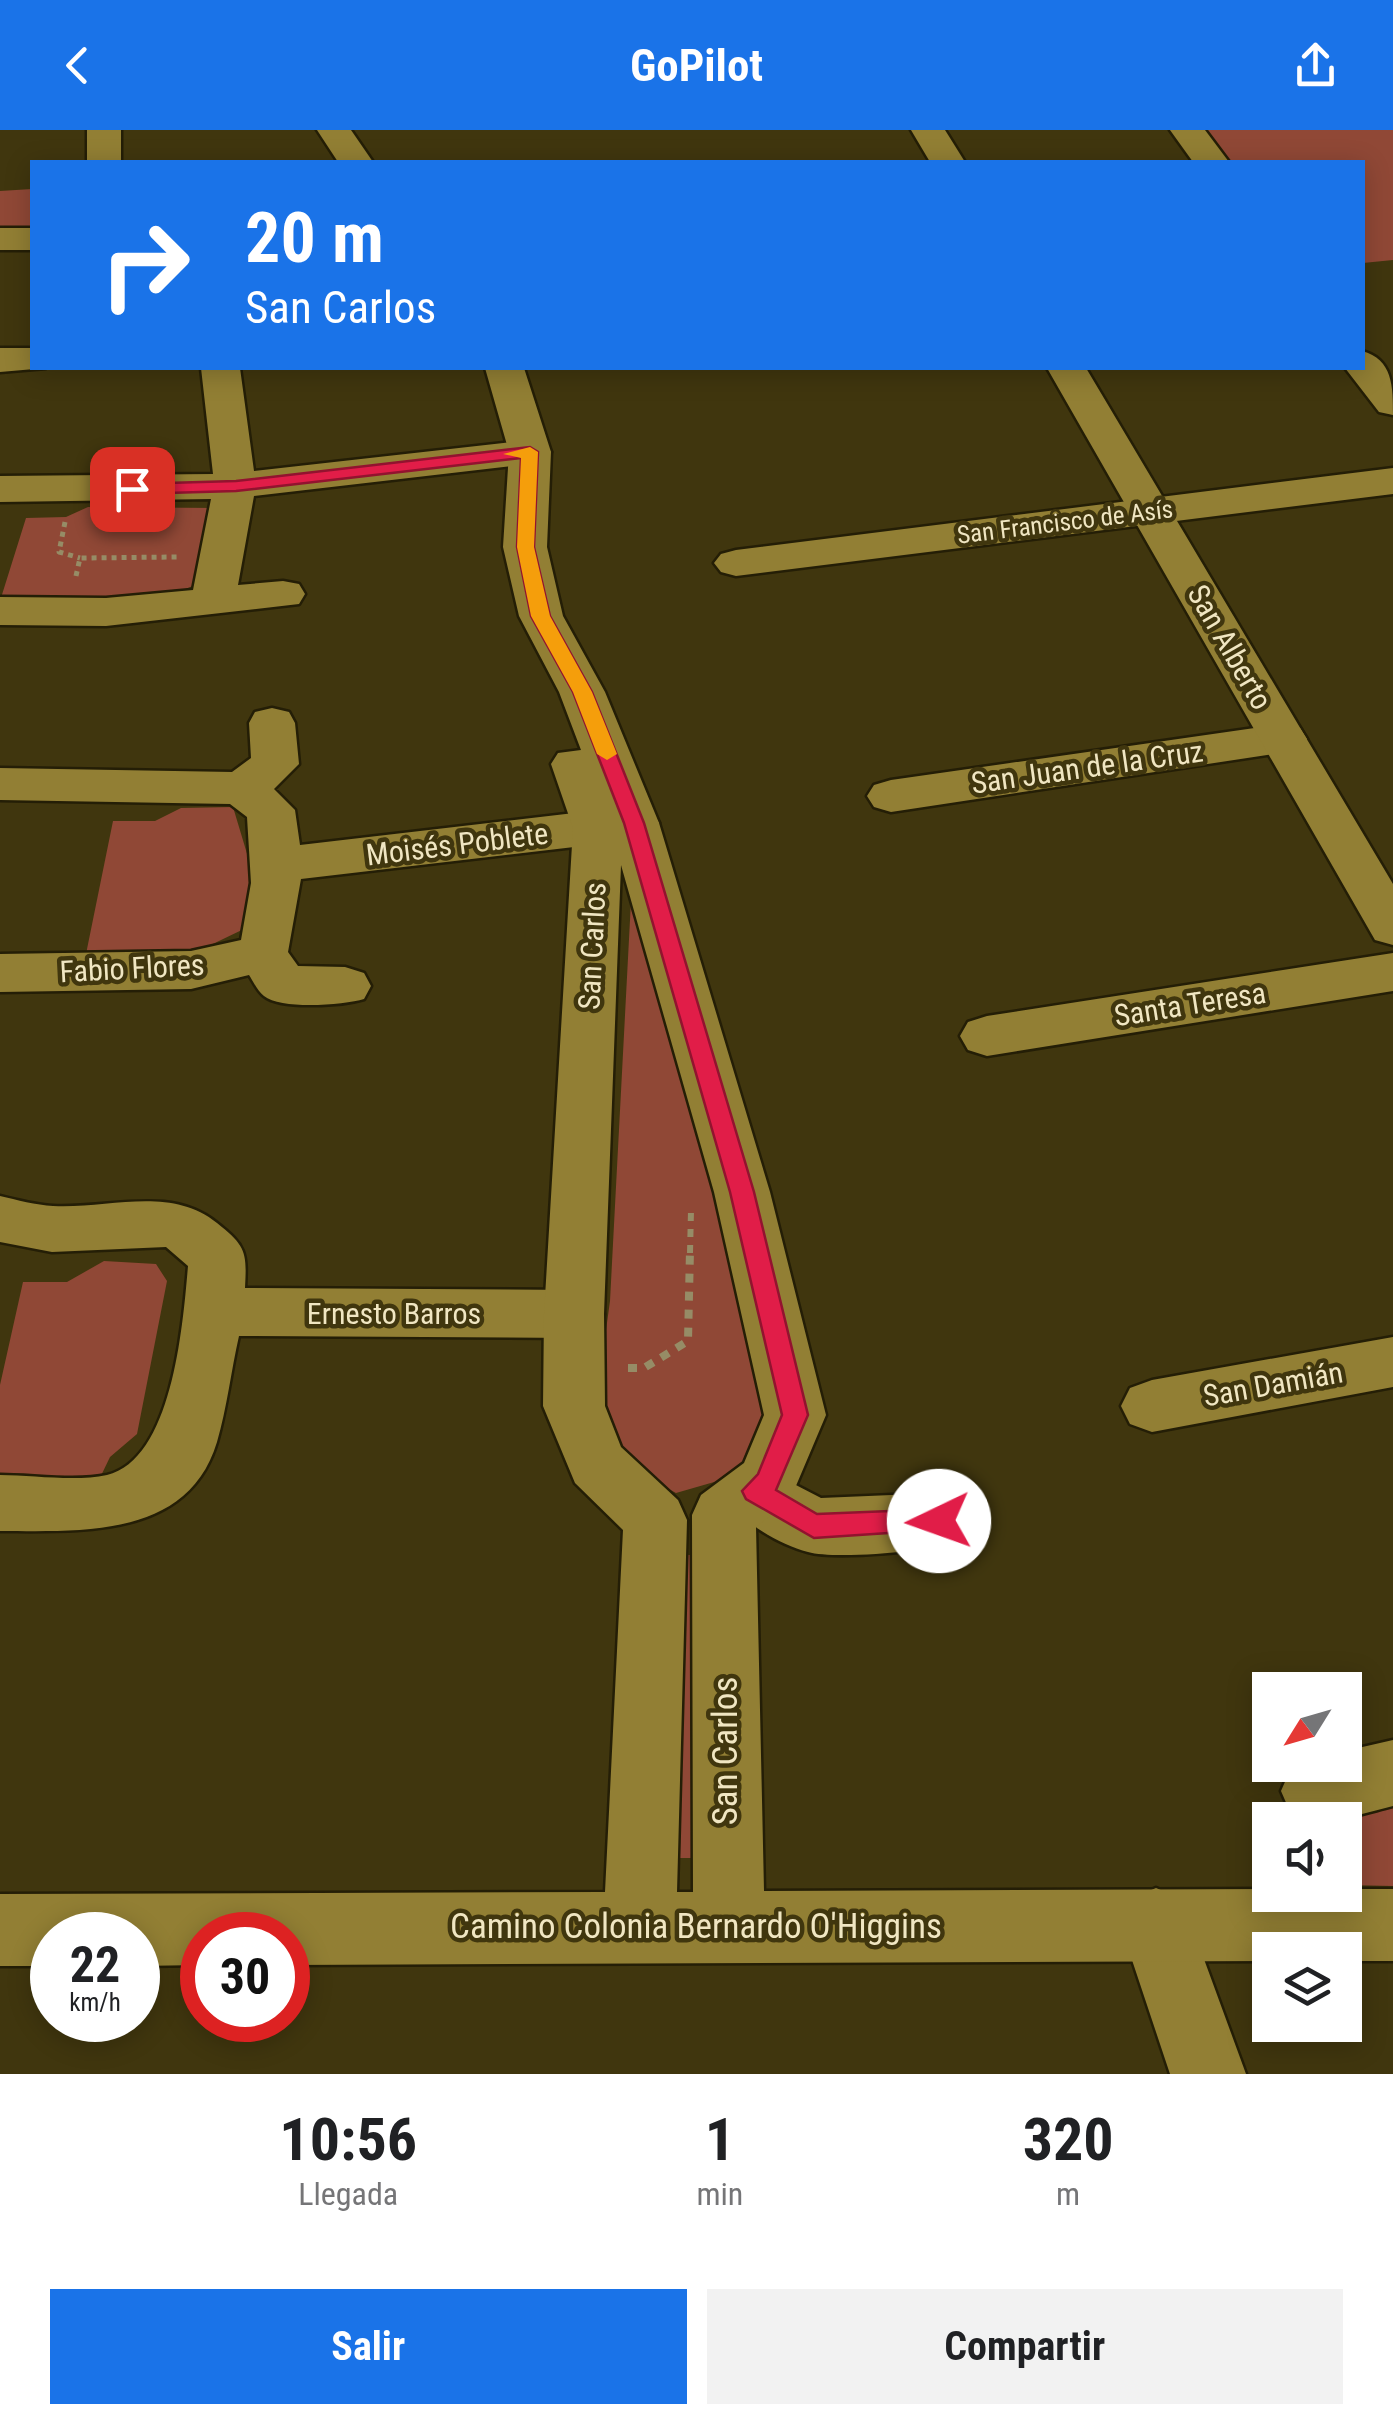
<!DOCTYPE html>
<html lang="es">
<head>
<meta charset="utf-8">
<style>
  body { margin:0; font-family:"Roboto Condensed",sans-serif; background:#f2f2f2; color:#202124; height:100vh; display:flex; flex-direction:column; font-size:38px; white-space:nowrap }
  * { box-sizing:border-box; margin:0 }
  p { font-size:32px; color:#757577 }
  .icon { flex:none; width:55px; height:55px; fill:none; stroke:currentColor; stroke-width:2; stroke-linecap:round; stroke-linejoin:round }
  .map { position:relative; height:1944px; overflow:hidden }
  .details { display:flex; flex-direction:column; background:#fff; flex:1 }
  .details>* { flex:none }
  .banner { position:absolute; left:30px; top:30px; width:1335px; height:210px; border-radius:0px; box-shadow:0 5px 25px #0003; background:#1a73e8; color:#fff; overflow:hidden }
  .needle { width:65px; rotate:233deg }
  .fabs { position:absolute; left:1252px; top:1542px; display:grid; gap:20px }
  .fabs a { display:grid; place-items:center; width:110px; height:110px; border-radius:0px; background:#fff; box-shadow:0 5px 25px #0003; font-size:50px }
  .speed { position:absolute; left:30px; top:1782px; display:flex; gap:20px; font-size:50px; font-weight:700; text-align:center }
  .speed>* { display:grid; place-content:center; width:130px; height:130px; border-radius:50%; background:#fff; box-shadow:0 5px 25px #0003; line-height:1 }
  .speed small { font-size:25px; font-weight:400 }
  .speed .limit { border:15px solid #d22; background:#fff; color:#111 }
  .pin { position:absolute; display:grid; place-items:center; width:85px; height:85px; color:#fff; margin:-42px; border-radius:20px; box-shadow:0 5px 15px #0006 }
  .me { position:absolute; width:110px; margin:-55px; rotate:267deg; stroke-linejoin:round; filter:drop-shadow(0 0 8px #0008) }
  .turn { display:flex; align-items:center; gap:35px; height:210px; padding:0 50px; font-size:45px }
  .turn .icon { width:130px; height:130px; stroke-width:2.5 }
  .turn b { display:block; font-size:70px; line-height:85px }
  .eta { display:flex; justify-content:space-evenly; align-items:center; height:170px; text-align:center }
  .eta b { font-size:60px; font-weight:700; line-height:70px }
  .button { display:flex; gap:20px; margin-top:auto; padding:20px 50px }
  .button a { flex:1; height:115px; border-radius:0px; background:#1a73e8; color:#fff; font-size:40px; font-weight:700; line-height:115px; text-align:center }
  .button a+a { background:#f2f2f2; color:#202124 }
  header { display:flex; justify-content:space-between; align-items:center; height:130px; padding:0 50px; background:#1a73e8; color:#fff; font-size:45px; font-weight:700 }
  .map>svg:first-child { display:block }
  .green { fill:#904836 }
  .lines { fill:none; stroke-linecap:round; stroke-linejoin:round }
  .street-casing { stroke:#241e06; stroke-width:5 }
  .secondary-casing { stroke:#241e06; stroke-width:5 }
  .path-far2 { stroke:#968c66; stroke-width:5; stroke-dasharray:5 5; stroke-linecap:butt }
  .path-far1 { stroke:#968c66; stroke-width:6; stroke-dasharray:8 8; stroke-linecap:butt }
  .path { stroke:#968c66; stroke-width:8; stroke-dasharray:9 9; stroke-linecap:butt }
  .street { fill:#927f34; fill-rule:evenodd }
  .secondary { fill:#927f34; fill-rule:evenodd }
  .route { fill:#e11d48; stroke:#92132f; stroke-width:2.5 }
  .slow { fill:#f59e0b }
  .labels { text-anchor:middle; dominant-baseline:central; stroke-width:9; stroke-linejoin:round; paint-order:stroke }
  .far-street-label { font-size:25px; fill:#f0e6c2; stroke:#40360e }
  .street-label { font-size:30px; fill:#f0e6c2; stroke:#40360e }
  .near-street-label { font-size:35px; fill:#f0e6c2; stroke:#40360e }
</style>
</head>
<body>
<header><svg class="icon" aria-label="back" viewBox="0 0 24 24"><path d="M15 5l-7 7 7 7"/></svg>GoPilot<svg class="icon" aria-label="share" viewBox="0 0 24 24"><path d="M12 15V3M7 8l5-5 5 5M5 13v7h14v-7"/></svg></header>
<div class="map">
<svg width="1393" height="1944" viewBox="0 0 1393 1944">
  <rect width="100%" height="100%" fill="#40360e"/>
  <path class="green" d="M1200,0H1393V130L1363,133L1362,32H1225Z
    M32,59V97H0V61Z
    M88,377L217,378L204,450C147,484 65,471 0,471L26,388L66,387Z
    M233,677L251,737L246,798L194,823L86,824L113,691H155L181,678Z
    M632,752L726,1084L768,1293L735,1346L676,1363L617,1330L598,1258L610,1171Z
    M104,1131L156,1134L167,1151L137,1304L110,1327L97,1354L0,1355V1255L23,1152H67Z
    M677,1425H703L704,1728H676Z
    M1393,1662V1756L1345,1755V1690H1334L1367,1682Z"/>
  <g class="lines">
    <defs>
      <path id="street" d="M87,0H121V32H87Z
        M1170,0H1205L1229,32H1193Z
        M0,98H32V120H0Z
        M0,218H32V238H46L0,242Z
        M1362,221C1393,229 1393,257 1393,285L1379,282L1345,238H1362Z
        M201,238H240L254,341L530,310L545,313L551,322L545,331L530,334L254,366L238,455L283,451L299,454L305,464L299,474L106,496L0,495V467L106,468L193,460L211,369L0,372V346L213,344Z
        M1393,338V364L736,446L721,442L714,433L721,424L736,420Z
        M272,578L289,582L295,593L299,634L274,659L295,680L300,715L634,676L651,681L659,693L651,705L634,710L301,749L288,822L298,836L345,837L364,843L371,856L364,869C344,875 281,880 264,866C258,862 253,851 249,845L191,859L0,862V824L191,821L241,810L251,753L247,687L230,674L0,670V638L232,642L251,628L249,593L255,582Z
        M1283,594L1300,598L1307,609L1300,620L891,682L874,677L867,666L874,655L891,650Z
        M1393,823V861L987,926L968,920L960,906L968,892L987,886Z
        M0,1066C17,1070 36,1075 53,1076C109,1079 170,1055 217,1093C246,1116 247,1122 245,1158L574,1160L595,1167L604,1184L595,1201L574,1208L239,1206C231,1241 227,1278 217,1312C188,1409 80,1401 0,1401V1345C33,1345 75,1352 107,1345C173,1329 183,1193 188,1136L166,1117L52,1122L0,1112Z
        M1393,1207V1257L1152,1302L1130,1294L1121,1276L1130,1258L1152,1250Z
        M755,1334L821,1368L939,1363L962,1371L971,1391L962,1411C934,1421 836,1430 808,1422C777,1414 737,1390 723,1361L733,1342Z
        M1393,1610V1676C1360,1684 1325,1698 1291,1684L1281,1661L1291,1638L1345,1635V1621Z
        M1156,1758L1182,1769L1246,1944H1170L1120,1794L1130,1769Z"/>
      <path id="secondary" d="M317,0H351L373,32H338Z
        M911,0H945L965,32H930Z
        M485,238H524L551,322L547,417L563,486L605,562L659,693L770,1062L826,1285L790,1370L756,1397L764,1761L1270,1759V1765H1345V1759H1393V1831H1345V1820H1270V1831L288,1835V1805H202V1835L138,1836V1805H52V1836H0V1764L605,1762L623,1400L575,1353L543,1276L544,1184L573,698L551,634L558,623L581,620L559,562L519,486L503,417L509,322ZM621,735L714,1062L764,1285L744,1333L701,1365L692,1385L693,1762H677L687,1390L678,1370L621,1317L605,1276L604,1184Z
        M1047,238H1086L1393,754V815L1375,810Z"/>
    </defs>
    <use href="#street" class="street-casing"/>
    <use href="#secondary" class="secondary-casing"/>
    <path class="path-far2" d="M65,392L59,422L80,428
      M76,446L80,428L178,427"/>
    <path class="path-far1" d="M690,1123L691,1081"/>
    <path class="path" d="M628,1238H644L688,1211L690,1120"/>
    <use href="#street" class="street"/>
    <use href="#secondary" class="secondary"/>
  </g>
  <path class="route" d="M530,317L538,322L534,417L550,486L592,562L644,693L754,1062L808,1285L776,1360L817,1384L939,1379L948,1383L952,1391L948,1399L814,1408L746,1369L742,1361L758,1344L782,1285L730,1062L624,693L573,562L531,486L517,417L521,328L236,361L132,364L124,359L132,354L236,351Z"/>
  <path class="slow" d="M530,317L538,322L534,417L550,486L592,562L617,624L607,630L597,624L573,562L531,486L517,417L521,328L503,324Z"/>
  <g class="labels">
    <g class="far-street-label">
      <text transform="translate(1065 392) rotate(-7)">San Francisco de Asís</text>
    </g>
    <g class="street-label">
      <text transform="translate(1230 517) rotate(60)">San Alberto</text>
      <text transform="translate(1087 637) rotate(-8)">San Juan de la Cruz</text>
      <text transform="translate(457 714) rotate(-7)">Moisés Poblete</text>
      <text transform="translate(592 816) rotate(-87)">San Carlos</text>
      <text transform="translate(132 838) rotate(-3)">Fabio Flores</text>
      <text transform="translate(1190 874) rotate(-9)">Santa Teresa</text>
      <text x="394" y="1183">Ernesto Barros</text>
      <text transform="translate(1273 1254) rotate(-10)">San Damián</text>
    </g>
    <g class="near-street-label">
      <text transform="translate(725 1621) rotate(-90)">San Carlos</text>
      <text x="696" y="1796">Camino Colonia Bernardo O'Higgins</text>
    </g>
  </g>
</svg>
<div class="fabs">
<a><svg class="needle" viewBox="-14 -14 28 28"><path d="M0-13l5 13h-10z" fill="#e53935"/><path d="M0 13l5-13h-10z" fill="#757577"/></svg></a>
<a><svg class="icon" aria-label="sound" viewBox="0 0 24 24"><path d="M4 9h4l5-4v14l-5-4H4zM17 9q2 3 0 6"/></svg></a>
<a><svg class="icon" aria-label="layers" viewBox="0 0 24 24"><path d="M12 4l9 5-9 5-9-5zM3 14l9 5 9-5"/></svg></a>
</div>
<div class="speed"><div>22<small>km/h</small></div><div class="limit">30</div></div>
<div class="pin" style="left:132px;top:359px;background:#d93025"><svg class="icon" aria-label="arrive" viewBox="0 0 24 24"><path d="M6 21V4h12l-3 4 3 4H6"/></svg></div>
<svg class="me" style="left:939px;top:1391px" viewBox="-20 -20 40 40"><circle r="19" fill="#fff"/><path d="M0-13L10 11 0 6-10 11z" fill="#e11d48"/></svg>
<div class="banner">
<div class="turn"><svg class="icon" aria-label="right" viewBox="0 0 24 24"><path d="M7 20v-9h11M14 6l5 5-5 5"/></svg><div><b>20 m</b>San Carlos</div></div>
</div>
</div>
<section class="details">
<div class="eta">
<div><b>10:56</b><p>Llegada</p></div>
<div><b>1</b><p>min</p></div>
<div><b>320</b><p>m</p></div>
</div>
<div class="button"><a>Salir</a><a>Compartir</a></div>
</section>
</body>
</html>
